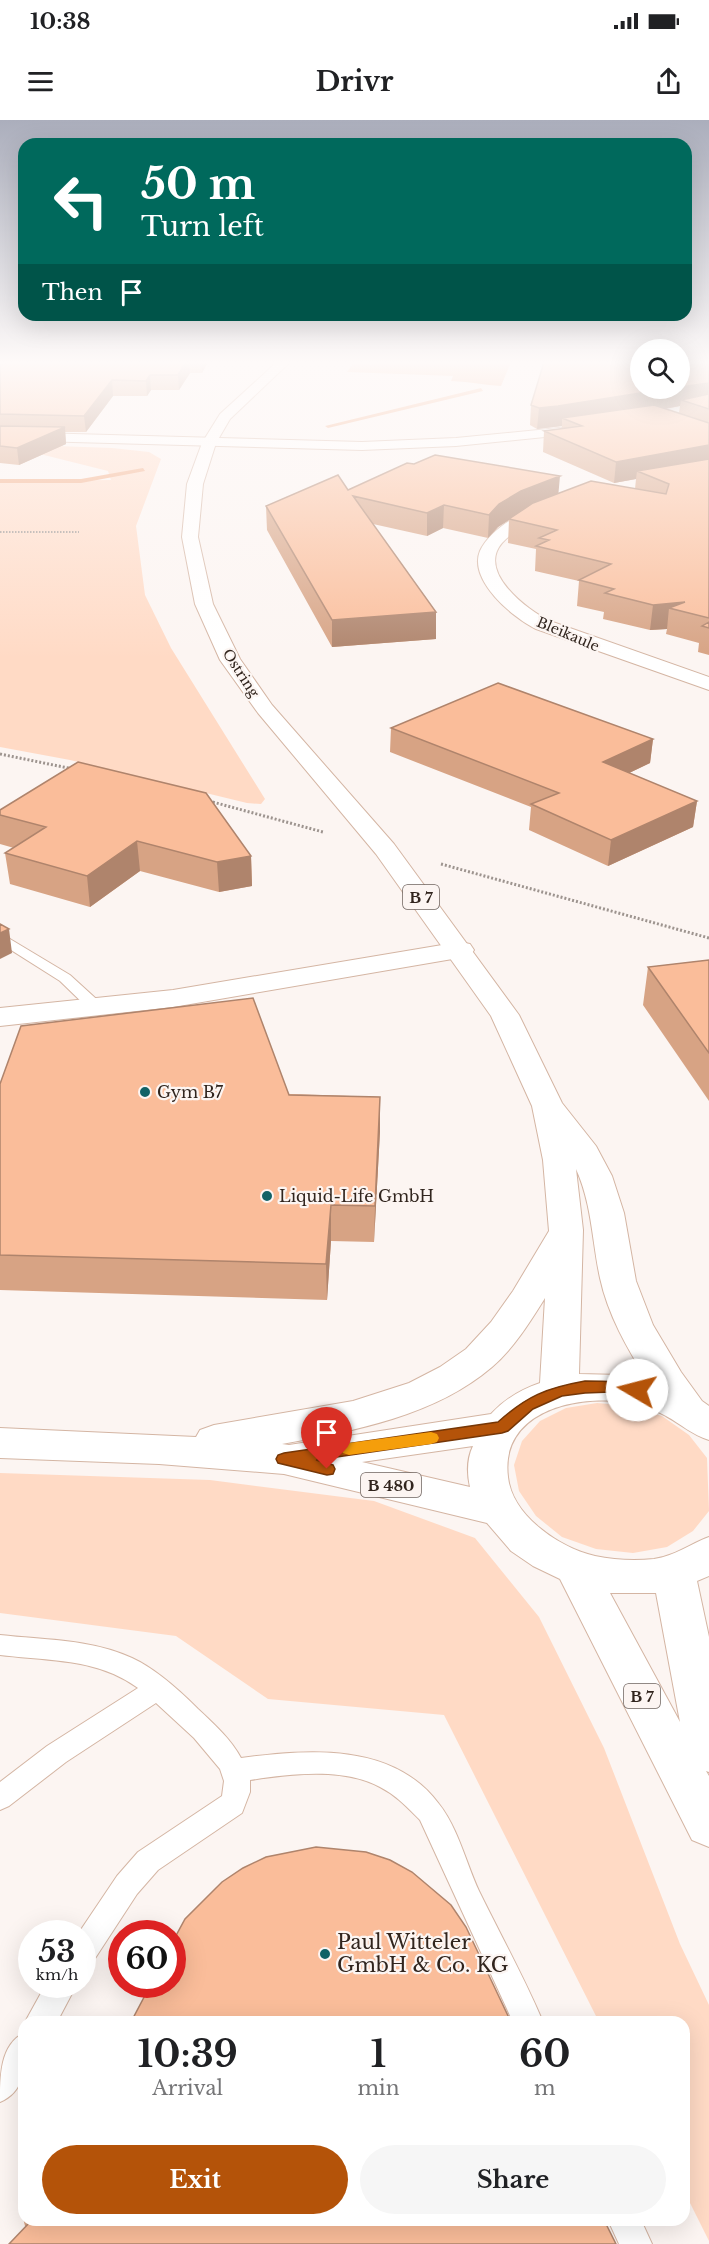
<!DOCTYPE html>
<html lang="en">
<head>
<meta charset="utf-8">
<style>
  body { margin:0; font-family:"Libre Baskerville",serif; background:#f6f6f6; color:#202124; height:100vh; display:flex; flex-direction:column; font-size:22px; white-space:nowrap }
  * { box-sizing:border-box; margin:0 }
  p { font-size:20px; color:#757577 }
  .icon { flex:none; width:33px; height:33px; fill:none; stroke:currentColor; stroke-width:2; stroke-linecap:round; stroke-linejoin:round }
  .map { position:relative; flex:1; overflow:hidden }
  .details { position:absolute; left:18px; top:1896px; width:672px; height:210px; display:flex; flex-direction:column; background:#fff; border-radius:18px; box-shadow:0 6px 24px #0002 }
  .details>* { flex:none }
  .banner { position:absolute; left:18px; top:18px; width:674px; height:183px; border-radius:18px; box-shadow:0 6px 24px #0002; background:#00695c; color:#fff; overflow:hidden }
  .fabs { position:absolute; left:630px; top:219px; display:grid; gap:12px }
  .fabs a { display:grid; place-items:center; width:60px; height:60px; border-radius:50%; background:#fff; box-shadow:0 6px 24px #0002; font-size:30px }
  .speed { position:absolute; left:18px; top:1800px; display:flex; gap:12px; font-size:30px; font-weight:700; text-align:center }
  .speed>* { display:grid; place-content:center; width:78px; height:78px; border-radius:50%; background:#fff; box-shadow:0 6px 24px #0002; line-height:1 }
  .speed small { font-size:15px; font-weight:400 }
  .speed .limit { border:9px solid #d22; background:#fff; color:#111 }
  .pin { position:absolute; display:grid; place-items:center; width:51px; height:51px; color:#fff; margin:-62px -26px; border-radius:50% 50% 50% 0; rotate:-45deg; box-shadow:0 0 6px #0007 }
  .pin .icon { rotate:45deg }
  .me { position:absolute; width:66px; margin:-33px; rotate:278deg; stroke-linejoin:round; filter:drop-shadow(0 0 4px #0008) }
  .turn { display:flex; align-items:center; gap:21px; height:126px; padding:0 24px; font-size:27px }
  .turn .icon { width:78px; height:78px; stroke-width:2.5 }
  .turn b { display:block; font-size:42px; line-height:51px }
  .then { display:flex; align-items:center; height:57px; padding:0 24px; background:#0003; gap:12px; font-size:22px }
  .eta { display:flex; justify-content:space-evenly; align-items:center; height:102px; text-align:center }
  .eta b { font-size:36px; font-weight:800; line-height:42px }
  .cta { display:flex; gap:12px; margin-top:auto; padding:12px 24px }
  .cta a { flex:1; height:69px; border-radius:36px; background:#b45309; color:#fff; font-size:24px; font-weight:800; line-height:69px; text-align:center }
  .cta a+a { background:#f6f6f6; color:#202124 }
  .status { display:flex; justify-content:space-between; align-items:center; height:42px; padding:0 30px; background:#fff; direction:ltr }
  .status svg { height:16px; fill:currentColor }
  header { display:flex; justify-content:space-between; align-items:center; height:78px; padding:0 24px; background:#fff; font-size:27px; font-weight:800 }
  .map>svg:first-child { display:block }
  .green { fill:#ffdac5 }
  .water { fill:#f1a67b }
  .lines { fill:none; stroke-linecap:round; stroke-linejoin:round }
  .stream { fill:#f1a67b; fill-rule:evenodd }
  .service-casing { stroke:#d4b5a3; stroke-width:2 }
  .minor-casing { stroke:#d4b5a3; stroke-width:2 }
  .primary-casing { stroke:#d4b5a3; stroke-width:2 }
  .path-far1 { stroke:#9d948f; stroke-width:2; stroke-dasharray:1.5 1.5; stroke-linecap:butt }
  .path { stroke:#9d948f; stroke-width:3; stroke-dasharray:2 2; stroke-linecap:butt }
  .service { fill:#fff; fill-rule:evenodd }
  .minor { fill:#fff; fill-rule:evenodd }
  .primary { fill:#fff; fill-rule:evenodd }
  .wall { fill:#d7a384; fill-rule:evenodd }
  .shaded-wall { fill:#af846c }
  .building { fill:#fabd9a; stroke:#af846c; stroke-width:1.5 }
  .route { fill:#b45309; stroke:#753606; stroke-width:1.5 }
  .slow { fill:#f59e0b }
  .poi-dot { fill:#116266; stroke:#fcf5f2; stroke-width:2 }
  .labels { text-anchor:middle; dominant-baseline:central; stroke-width:4.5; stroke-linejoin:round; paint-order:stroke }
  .far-street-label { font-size:14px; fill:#31251e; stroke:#fcf5f2 }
  .shield { fill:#fcf5f2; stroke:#6e635e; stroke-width:1.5 }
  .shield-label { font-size:15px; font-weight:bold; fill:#31251e }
  .poi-label { font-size:16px; fill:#31251e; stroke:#fcf5f2; text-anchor:start }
  .near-poi-label { font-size:20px; fill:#31251e; stroke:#fcf5f2; text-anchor:start }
</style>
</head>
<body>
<div class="status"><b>10:38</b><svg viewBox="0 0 49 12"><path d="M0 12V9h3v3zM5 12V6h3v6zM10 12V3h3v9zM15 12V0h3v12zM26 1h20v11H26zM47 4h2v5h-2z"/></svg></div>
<header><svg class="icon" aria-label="menu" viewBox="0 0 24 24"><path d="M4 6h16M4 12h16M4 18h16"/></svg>Drivr<svg class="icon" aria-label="share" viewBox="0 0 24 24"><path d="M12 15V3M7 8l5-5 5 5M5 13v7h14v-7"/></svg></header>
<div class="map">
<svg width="709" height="2124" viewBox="0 0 709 2124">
  <rect width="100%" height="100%" fill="#fcf5f2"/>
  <path class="green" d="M0,324L112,328L149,332L161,339L136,406L145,475L171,528L265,679L261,684L247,683L70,640L0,627V361L111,360L108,351Z
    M597,1283L630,1286L662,1296L689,1315L707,1338L709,1391L693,1411L667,1427L633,1433L596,1429L562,1417L536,1396L519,1371L514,1345L522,1321L540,1301L566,1288Z
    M0,1353L210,1360L374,1381L475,1418L539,1497L604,1628L680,1824L709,1885V2121L684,2071V1902H599L444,1595L268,1579L176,1516L0,1493Z"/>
  <path class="water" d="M373,242H511L501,266C484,265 472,262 451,261L453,256L347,252L353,244L371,245Z"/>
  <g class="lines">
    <path class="stream" d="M481,268L483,271L328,308L325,306Z
      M143,348L145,351L81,363H0V359H81Z"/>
    <defs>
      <path id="service" d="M0,813L70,855L104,886L106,889L104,892H92L60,861L0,823Z
        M0,1515C44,1520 91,1519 132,1538C156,1549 179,1570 198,1589C213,1603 231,1619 241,1638C308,1629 393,1622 439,1684C458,1708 466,1743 479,1771C500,1814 524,1857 543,1902H513L420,1700C407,1687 396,1675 380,1667C343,1647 290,1654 250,1660V1672L242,1693L158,1750L137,1774L92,1843L82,1847V1814H78L117,1756L138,1732L222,1676L224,1661L220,1649L194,1618L156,1583L66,1642L9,1686L0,1690V1662L47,1626L138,1568C97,1538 49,1541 0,1535Z
        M46,1864H77L57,1902H25Z
        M24,1913C24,1939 29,1970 0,1982C0,1956 0,1925 24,1913Z
        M608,2100H641L652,2124H619Z"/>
      <path id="minor" d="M589,305L596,309L594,312L456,326L362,330L0,320V312L362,322L456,318Z
        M549,384L555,386L557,389L555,392C537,400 515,408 502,423C477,452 527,490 550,501L709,557V570L536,509C513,498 468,460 480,431C491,407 525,390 549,384Z
        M460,822L470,824L474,830L470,836L173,887L0,906V888L173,870Z"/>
      <path id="primary" d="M277,242H290L230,299L216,323L203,364L198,417L213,484L240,539L272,585L394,724L519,895L562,983L596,1026L612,1056L624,1093L636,1161L653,1205L681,1252L702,1281L709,1286V1320C692,1315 681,1304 666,1296C652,1288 638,1284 623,1282C573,1275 500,1293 508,1357C512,1396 560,1428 595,1436C614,1440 635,1441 654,1439C675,1436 690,1424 709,1417V1456L697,1461L709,1517V1652L706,1651L709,1656V1727L692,1720L560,1459L533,1446L511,1431L487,1403L284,1354L159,1344L0,1338V1308L196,1317L200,1310L214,1305L353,1281L409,1263L440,1247L466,1229L491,1202L513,1171L549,1111L543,1040L532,986L491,896L376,734L258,593L220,540L195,484L182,417L187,364L202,323L220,294ZM576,1049C592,1084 592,1121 600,1158C608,1195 627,1228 647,1260L621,1255L579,1254L583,1110ZM545,1178L540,1263C520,1270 505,1279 491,1294L289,1325L282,1324C353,1311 435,1296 492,1247C514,1228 530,1202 545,1178ZM473,1326C467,1338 467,1354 470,1367L362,1342ZM610,1473H656L680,1602Z"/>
    </defs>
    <use href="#service" class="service-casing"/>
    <use href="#minor" class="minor-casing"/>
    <use href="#primary" class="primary-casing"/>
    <path class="path-far1" d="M0,412H79"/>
    <path class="path" d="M0,634L73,649
      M209,681L323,712
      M441,744L709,818"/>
    <use href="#service" class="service"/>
    <use href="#minor" class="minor"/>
    <use href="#primary" class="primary"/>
  </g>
  <path class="wall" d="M7,242H208L202,253H190L179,270H151L147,276H113L86,312H65L66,324L19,345L0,343V245Z
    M709,242V535L698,532L699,523L666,514L667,509L650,510L603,499L604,492L577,486L579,461L535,451L536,429L508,423L509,400L498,407L488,418L443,408L427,416L373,404L436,492V519L332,527L267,410L266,386L348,370L559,373L635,369L636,359L614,363L543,332L544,311L561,309L562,306L537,309L530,305L531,285ZM680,286L679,293L666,289Z
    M391,608L653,619L650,643L629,653L697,681L693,707L608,746L529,710L531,687L390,632Z
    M0,690L251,736L252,766L219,772L140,751L90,787L10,764L5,733L14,728L0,724Z
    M709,840V981L643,885L648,847Z
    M0,964L380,977V1011L374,1122L331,1121L327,1180L0,1170Z
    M24,2084V2100H604L25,2106L21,2090Z"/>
  <path class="shaded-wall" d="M186,242H189L190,253L179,270L178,255Z
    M201,242H208L202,253Z
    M150,255L151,270L147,276L146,261Z
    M112,260L113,276L86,312L84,296Z
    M709,263V279L681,280L680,286L577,303L562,298V306L537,309L539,288L672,268H680V267Z
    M65,307L66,324L19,345L17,328Z
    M709,325V343L637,351L636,359L614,363L616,342Z
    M560,356L558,378L509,399V400L498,407L488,418L489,395L499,384L521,371Z
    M444,385L443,408L427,416V393Z
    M685,482L669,488L667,509L650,510L653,485Z
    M436,492V519L332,527V500Z
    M653,619L650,643L600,667L603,642Z
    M697,681L693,707L608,746L611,720Z
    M137,721L140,751L90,787L87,756Z
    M251,736L252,766L219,772L217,742Z
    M9,809L12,833L0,839V813Z
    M380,977V1011L374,1122L375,1086Z
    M331,1085V1121L327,1180L326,1144Z"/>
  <path class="building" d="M7,242H186L178,255H150L146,261L112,260L84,296L0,294V245Z
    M544,242H640V268H672L558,286L539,288L531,285Z
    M680,242H709V263L680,267Z
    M709,274V289L681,280Z
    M654,285L709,303V325L616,342L544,311L582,306L562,298Z
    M0,306L65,307L17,328L0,326Z
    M435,335L560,356L521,371L499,384L489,395L444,385L427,393L353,376L436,492L332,500L266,386L338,355L348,370L407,343L414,344Z
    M709,339V498L669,488L685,482L653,485L605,473L614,469L579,460L611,444L536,426L549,420L539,418L557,410L509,399L533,383L591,361L666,374L669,364L637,351Z
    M709,502V508L702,506Z
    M498,563L653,619L603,642L697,681L611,720L531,684L559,673L391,608Z
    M78,642L206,673L251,736L217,742L137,721L87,756L5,733L46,707L0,695V690Z
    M0,804L9,809L0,813Z
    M709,840V933L648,847Z
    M253,878L289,975L380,977L375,1086L331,1085L326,1144L0,1135V964L21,906Z
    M316,1727L366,1732L390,1740L412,1752L451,1785L466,1807L511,1902H131L151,1864H172V1823L185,1799L222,1762L243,1748L266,1737Z
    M24,2084V2095L21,2090Z
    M28,2100H604L616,2124H9L30,2102Z"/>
  <linearGradient id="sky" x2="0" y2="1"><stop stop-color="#abaebc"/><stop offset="0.45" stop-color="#fefaf9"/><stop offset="1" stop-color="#fefaf9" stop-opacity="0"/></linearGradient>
  <rect width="709" height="539" fill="url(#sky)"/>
  <path class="route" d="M585,1261C604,1261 624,1261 643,1267L645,1270L643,1274L637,1276L611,1272L585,1273L562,1276L533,1289L508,1311L502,1313L316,1340L333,1345L335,1349L333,1354L327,1355L278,1343L276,1339L278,1335L284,1333L498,1302C527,1276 546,1268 585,1261Z"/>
  <path class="slow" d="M431,1312L437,1314L439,1318L437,1322L431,1324L349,1335L343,1333L341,1329L343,1325L349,1323Z"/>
  <g class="poi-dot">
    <circle cx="145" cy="972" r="6"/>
    <circle cx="267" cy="1076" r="6"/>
    <circle cx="325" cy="1834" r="6"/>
  </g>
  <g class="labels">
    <g class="far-street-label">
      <text transform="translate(568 514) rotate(23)">Bleikaule</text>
      <text transform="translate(241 553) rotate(57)">Ostring</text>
    </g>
    <g class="shield">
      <rect x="403" y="765" width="36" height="24" rx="4.5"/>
      <rect x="361" y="1353" width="60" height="24" rx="4.5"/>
      <rect x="624" y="1564" width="36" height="24" rx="4.5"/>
    </g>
    <g class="shield-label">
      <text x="421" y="777">B 7</text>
      <text x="391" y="1365">B 480</text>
      <text x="642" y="1576">B 7</text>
    </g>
    <g class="poi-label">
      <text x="157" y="972">Gym B7</text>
      <text x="279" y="1076">Liquid-Life GmbH</text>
    </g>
    <g class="near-poi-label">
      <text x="337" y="1822">Paul Witteler<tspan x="337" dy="23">GmbH &amp; Co. KG</tspan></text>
    </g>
  </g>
</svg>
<div class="fabs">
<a><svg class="icon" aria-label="search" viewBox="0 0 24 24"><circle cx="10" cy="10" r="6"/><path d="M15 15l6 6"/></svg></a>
</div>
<div class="speed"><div>53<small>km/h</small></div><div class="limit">60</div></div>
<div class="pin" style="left:327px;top:1349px;background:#d93025"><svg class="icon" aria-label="arrive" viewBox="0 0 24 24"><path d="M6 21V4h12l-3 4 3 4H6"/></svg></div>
<svg class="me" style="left:637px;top:1270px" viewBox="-20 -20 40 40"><circle r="19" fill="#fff"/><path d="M0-13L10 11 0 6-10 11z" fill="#b45309"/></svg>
<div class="banner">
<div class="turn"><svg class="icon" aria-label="left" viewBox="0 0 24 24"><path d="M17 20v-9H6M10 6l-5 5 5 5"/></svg><div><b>50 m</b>Turn left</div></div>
<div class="then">Then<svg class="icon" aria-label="arrive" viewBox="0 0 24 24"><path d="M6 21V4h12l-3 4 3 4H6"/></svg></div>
</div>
<section class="details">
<div class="eta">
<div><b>10:39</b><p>Arrival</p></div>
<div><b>1</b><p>min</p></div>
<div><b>60</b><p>m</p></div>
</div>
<div class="cta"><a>Exit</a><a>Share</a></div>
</section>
</div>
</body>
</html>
